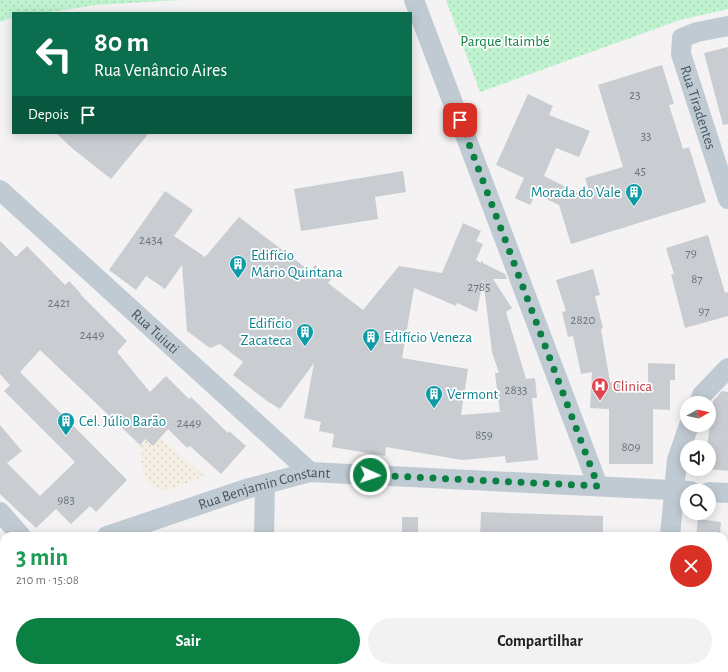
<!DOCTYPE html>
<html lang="pt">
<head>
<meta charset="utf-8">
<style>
  body { margin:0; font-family:"Alegreya Sans",sans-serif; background:#f2f2f2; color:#222; height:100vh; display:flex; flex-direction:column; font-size:15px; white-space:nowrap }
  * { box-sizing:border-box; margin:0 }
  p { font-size:13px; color:#767676 }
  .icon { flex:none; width:22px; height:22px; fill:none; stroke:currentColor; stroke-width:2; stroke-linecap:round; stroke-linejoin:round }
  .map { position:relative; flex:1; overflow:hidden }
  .drawer { position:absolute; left:0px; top:532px; width:728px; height:140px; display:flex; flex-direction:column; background:#fff; border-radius:12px 12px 0 0; box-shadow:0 2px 10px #0003 }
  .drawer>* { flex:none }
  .hud { position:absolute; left:12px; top:12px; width:400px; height:122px; border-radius:0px; box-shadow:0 2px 10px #0003; background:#0b6e4f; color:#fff; overflow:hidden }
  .needle { width:26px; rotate:82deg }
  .tools { position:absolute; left:680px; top:396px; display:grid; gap:8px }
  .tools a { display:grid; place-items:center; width:36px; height:36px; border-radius:50%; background:#fff; box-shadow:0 2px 10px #0003; font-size:20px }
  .pin { position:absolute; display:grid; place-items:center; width:34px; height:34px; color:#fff; margin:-17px; border-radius:8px; box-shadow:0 2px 6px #0006 }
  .me { position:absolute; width:44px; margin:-22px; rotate:93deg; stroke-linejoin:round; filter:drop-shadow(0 0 3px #0008) }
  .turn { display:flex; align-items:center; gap:14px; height:84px; padding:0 16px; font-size:18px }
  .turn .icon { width:52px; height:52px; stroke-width:2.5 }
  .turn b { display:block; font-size:28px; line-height:34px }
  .then { display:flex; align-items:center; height:38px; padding:0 16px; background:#0003; gap:8px; font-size:15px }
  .round { display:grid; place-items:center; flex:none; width:42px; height:42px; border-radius:21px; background:#f2f2f2 }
  .head { display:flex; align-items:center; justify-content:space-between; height:68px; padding:0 16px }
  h1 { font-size:24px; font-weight:700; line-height:30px; color:#1e9e55 }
  .cta { display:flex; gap:8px; margin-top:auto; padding:8px 16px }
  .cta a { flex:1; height:46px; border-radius:24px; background:#0b8043; color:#fff; font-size:16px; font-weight:700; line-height:46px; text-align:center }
  .cta a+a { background:#f2f2f2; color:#222 }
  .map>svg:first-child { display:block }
  .sand { fill:url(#sand-dots) }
  .park { fill:url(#park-dots) }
  .building { fill:#c9cdd2; fill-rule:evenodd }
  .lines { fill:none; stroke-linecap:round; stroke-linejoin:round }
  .minor { stroke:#bfcad2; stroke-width:20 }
  .route { stroke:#0b8043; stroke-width:7; stroke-dasharray:0 12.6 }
  .labels { text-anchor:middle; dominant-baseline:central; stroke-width:3.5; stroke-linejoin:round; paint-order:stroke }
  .number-label { font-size:13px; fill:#68747d }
  .park-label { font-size:15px; fill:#128341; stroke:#fff }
  .street-label { font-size:15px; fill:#485761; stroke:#fff }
  .culture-label { font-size:15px; fill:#0d838f; stroke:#fff; text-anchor:start }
  .health-label { font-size:15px; fill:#be3a42; stroke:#fff; text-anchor:start }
</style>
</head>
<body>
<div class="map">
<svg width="728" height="672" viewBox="0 0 728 672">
  <defs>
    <pattern id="sand-dots" width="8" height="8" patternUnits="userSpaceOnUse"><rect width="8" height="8" fill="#f5eee3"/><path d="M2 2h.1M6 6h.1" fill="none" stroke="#d4cec5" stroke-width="1.8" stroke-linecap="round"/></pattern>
    <pattern id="park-dots" width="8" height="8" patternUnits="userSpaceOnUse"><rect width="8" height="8" fill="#bff3cf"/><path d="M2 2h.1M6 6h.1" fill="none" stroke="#a6d2b4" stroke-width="1.8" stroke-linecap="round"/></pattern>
  </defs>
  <rect width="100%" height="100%" fill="#f4f2f2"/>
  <path class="sand" d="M160,438L205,476L165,491L148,484L141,466L142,450L138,447L145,439L153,446Z"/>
  <path class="park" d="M0,0H179L97,5L44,13H13V17L0,22Z
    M446,0H728V9L680,20L480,92Z"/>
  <path class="building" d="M728,47V124L723,125L704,53Z
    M662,65L674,104L669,105L683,149L689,147L706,202L571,244L559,205L536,194L530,205L515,198L524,178L496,165L528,94L553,106L549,115L590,131L579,157L556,148L544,176L592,200L585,178L623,167L598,85Z
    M56,133H149L111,179L73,149Z
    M403,171L406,192L375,197L378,219L301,231L294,189Z
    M165,191L193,210L174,236L205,257L239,217L310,271L315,265L332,278L328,283L363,310L399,266L442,273L463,223L481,231L476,241L483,244L476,260L481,263V260L483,263L505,274L507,279H493L512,308L506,312L526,379L535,378L537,398H532L538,460L506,463L505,456L462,460L386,447L385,456L332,447L334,434L319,431L321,422L304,418L314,363L280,409L267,401L233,375L243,362L220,344L210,348L187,331L182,265L165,289L146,276L136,290L109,270ZM483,279L492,352L499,373H495L500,412L461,415L468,369L402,358L414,288L456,306L457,303L477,312Z
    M708,235L725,293L728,292V316L685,328L671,274H674L666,248Z
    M0,241L16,257L27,246L65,285L69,281L75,287L81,294H80L127,341L117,352L150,392L166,376L189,399L191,397L228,433L229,431L246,446L221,474L190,446L187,448L168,429L153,446L145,439L140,445L40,350L20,372L127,480L96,512L90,506L71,524L56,509L36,528L0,494V425L22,451L7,463L40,496L75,462L4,391L10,385L0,374Z
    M593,269L600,295L595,296L603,328L601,329L610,382L648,383V363L675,364V380H670V410L653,409V464H609V409L590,408L592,372L581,374L573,336L568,337L562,312L566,311L556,280Z
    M722,391L728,392V471L709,469V447H707L713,401Z
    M481,512L603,516V536H480Z
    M402,517H418V536H402Z
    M698,519L721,522L720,536H696Z"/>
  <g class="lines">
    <g class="minor">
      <path d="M414,0L598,486"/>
      <path id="s1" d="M728,26L697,32L682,38L681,54L728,199"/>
      <path id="s2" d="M0,190L310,472"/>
      <path d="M699,403L702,395L728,368"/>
      <path d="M709,492L728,493"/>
      <path d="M0,512L21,536"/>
      <path id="s3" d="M107,536L246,489L310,472L691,491"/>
      <path d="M264,536L265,484"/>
      <path d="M670,536L677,460L689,425"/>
      <path d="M0,571L4,570"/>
      <path d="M264,672V668"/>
      <path d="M660,672V668"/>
    </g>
  </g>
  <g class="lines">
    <path class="route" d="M370,475L598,486L460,120"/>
  </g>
  <defs>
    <symbol id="building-pin" viewBox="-11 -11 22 30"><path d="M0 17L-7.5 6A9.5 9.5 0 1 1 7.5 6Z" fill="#0f9aa8" stroke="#fff"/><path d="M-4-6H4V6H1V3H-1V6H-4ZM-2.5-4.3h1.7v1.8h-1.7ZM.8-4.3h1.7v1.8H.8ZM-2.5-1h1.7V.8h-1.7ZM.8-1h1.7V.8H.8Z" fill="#fff"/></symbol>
    <symbol id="hospital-pin" viewBox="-11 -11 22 30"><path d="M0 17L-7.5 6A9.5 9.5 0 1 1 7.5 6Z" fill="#e0444e" stroke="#fff"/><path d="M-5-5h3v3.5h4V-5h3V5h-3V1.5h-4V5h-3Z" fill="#fff"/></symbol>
  </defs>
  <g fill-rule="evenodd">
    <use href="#building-pin" x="624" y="182" width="20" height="27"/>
    <use href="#building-pin" x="228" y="254" width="20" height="27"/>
    <use href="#building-pin" x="295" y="322" width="20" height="27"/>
    <use href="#building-pin" x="361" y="327" width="20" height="27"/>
    <use href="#hospital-pin" x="590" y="376" width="20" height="27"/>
    <use href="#building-pin" x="424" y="384" width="20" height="27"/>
    <use href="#building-pin" x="56" y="411" width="20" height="27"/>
  </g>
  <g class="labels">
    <g class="number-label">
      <text x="635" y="95">23</text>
      <text x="646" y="136">33</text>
      <text x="640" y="171">45</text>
      <text x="151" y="240">2434</text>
      <text x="691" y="253">79</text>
      <text x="697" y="279">87</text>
      <text x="479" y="287">2785</text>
      <text x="59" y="303">2421</text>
      <text x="704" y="311">97</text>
      <text x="583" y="320">2820</text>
      <text x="92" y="335">2449</text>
      <text x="516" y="390">2833</text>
      <text x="189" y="423">2449</text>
      <text x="484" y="435">859</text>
      <text x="631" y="447">809</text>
      <text x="66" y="500">983</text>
    </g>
    <g class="park-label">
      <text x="505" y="41">Parque Itaimbé</text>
    </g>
    <g class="street-label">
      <text stroke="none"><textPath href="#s1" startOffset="120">Rua Tiradentes</textPath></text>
      <text stroke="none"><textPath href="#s2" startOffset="210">Rua Tuiuti</textPath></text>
      <text stroke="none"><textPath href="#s3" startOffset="165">Rua Benjamin Constant</textPath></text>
    </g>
    <g class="culture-label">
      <text x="621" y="192" text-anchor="end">Morada do Vale</text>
      <text x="251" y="255">Edifício<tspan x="251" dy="17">Mário Quintana</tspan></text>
      <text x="292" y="323" text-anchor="end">Edifício<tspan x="292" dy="17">Zacateca</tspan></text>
      <text x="384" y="337">Edifício Veneza</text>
      <text x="447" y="394">Vermont</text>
      <text x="79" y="421">Cel. Júlio Barão</text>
    </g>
    <g class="health-label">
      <text x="613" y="386">Clinica</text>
    </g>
  </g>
</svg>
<div class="tools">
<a><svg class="needle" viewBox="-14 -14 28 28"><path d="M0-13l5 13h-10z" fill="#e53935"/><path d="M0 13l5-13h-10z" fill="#767676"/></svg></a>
<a><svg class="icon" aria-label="sound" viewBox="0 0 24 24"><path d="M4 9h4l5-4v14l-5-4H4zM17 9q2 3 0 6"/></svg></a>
<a><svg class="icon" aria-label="search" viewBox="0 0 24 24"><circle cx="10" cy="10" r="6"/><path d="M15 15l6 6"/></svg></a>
</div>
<div class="pin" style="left:460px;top:120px;background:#d93025"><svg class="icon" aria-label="arrive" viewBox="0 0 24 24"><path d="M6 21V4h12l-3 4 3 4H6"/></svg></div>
<svg class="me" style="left:370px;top:475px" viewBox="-20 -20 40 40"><circle r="17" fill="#0b8043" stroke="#fff" stroke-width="3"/><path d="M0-11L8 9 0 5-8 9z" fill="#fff"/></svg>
<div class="hud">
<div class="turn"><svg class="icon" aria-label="left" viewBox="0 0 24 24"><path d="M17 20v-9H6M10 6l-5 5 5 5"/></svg><div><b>80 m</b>Rua Venâncio Aires</div></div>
<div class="then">Depois<svg class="icon" aria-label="arrive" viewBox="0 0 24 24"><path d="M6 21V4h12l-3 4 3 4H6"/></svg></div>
</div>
<section class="drawer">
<div class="head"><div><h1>3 min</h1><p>210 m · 15:08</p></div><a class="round" style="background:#d93025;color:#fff"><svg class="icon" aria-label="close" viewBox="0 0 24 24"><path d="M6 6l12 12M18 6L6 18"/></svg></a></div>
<div class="cta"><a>Sair</a><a>Compartilhar</a></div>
</section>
</div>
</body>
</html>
